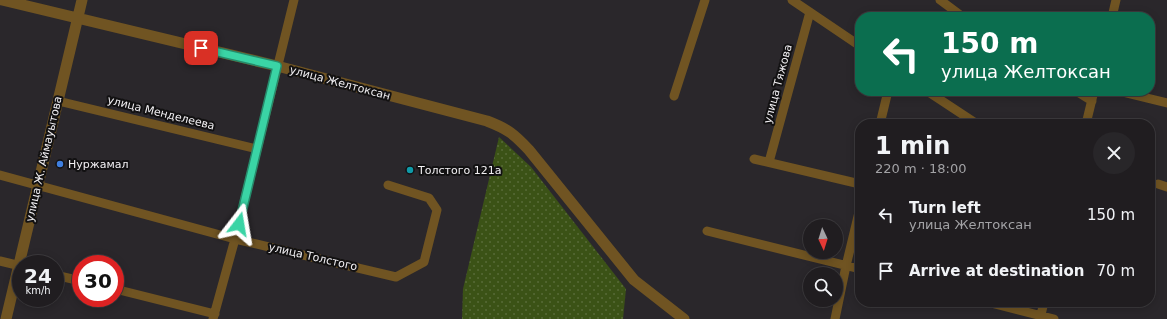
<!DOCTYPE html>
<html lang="en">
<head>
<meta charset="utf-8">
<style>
  body { margin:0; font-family:"DejaVu Sans",sans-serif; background:#282629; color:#f1f3f6; height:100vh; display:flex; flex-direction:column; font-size:15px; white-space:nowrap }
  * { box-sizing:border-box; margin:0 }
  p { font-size:13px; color:#a2a2a5 }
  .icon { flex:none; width:22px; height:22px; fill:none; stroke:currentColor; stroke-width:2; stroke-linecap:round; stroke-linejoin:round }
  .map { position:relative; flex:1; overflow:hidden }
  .side { position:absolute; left:855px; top:119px; width:300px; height:188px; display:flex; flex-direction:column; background:#201d20; border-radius:16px; box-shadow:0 2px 10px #0003,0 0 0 1px #3d3b3e }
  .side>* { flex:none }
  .banner { position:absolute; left:855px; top:12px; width:300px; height:84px; border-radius:16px; box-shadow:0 2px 10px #0003,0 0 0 1px #3d3b3e; background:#0b6e4f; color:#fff; overflow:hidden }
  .needle { width:26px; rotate:176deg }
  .controls { position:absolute; left:803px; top:219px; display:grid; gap:8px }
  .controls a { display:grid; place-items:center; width:40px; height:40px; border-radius:50%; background:#201d20; box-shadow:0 2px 10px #0003,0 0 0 1px #3d3b3e; font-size:20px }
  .speed { position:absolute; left:12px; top:255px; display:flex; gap:8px; font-size:20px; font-weight:700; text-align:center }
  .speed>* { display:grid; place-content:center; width:52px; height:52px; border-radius:50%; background:#201d20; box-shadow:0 2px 10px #0003,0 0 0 1px #3d3b3e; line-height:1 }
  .speed small { font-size:10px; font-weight:400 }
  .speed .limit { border:6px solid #d22; background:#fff; color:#111 }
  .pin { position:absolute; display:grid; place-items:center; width:34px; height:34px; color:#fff; margin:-17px; border-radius:8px; box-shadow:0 2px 6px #0006 }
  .me { position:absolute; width:44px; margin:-22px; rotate:14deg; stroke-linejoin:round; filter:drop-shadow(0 0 3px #0008) }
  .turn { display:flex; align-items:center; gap:14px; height:84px; padding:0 20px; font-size:18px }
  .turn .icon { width:52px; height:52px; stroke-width:2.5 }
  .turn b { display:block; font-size:28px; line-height:34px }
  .round { display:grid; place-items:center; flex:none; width:42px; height:42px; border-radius:21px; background:#282629 }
  .headline { display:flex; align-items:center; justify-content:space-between; height:68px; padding:0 20px }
  h1 { font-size:24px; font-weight:800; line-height:30px }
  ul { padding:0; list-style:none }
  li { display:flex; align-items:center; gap:12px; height:56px; padding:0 20px }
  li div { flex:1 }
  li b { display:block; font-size:15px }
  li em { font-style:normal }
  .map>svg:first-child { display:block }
  .grass { fill:url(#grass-dots) }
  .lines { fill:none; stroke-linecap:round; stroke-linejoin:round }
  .minor { stroke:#705422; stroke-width:9 }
  .tertiary { stroke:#705422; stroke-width:11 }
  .route-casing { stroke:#268a6b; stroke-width:10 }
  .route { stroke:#3ad4a5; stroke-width:7 }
  .shop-dot { fill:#3f7fe0; stroke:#121112; stroke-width:1.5 }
  .culture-dot { fill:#0f9aa8; stroke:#121112; stroke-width:1.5 }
  .labels { text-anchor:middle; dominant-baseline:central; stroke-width:4; stroke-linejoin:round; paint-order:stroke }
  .street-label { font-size:11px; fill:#f2f0f3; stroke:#121112 }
  .poi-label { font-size:11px; fill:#f2f0f3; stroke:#121112; text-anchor:start }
</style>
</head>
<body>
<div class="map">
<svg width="1167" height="319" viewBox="0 0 1167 319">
  <defs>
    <pattern id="grass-dots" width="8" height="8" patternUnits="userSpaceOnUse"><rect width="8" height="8" fill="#3b5216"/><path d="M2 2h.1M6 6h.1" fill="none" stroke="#586b38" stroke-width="1.8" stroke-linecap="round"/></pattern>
  </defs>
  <rect width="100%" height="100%" fill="#2a272b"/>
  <path class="grass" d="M499,137L531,167L626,289L623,319H462L463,289Z"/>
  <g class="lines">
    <path class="minor" d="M792,0L860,46
      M940,0L963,17
      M1112,17L1116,0
      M927,91L977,124
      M1076,91L1092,101
      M1118,91L1167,103
      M674,96L705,0
      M58,101L257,149
      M880,124L888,91
      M1086,124L1094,91
      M754,159L860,184
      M769,162L810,12
      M0,175L235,239L396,277L424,262L437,210L429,198L388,185
      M1158,184L1167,187
      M707,231L860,269
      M0,261L21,266
      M55,275L81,281
      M115,289L215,314
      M987,302L1054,319
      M213,319L235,239L294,0
      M835,319L846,266L860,208
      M1040,319L1044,302"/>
    <path class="tertiary" d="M2,0L277,66L487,121C508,129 514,134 529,150L634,280L684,319
      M6,319L82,0"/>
  </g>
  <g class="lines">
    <defs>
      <path id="route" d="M201,48L277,66L239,224"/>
    </defs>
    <use href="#route" class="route-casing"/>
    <use href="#route" class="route"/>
  </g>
  <circle class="shop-dot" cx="60" cy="164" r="4"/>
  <circle class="culture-dot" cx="410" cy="170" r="4"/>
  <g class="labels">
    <g class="street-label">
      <text transform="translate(340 83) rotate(15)">улица Желтоксан</text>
      <text transform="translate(778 84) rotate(-75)">улица Тяжова</text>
      <text transform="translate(161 113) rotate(14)">улица Менделеева</text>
      <text transform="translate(44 159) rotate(-77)">улица Ж. Аймауытова</text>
      <text transform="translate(313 257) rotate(13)">улица Толстого</text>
    </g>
    <g class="poi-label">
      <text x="68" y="164">Нуржамал</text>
      <text x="418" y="170">Толстого 121а</text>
    </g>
  </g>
</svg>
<div class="controls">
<a><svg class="needle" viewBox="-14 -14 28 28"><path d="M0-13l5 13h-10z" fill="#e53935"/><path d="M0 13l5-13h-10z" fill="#a2a2a5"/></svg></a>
<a><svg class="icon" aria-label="search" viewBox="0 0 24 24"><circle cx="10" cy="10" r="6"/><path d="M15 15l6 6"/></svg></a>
</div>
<div class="speed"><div>24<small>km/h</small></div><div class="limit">30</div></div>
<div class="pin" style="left:201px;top:48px;background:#d93025"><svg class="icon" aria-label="arrive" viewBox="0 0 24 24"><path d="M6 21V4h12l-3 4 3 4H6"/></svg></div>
<svg class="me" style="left:239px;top:224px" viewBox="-20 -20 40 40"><path d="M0-17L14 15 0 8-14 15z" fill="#3ad4a5" stroke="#fff" stroke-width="4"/></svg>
<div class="banner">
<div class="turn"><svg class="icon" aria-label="left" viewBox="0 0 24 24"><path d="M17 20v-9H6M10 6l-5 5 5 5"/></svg><div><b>150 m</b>улица Желтоксан</div></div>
</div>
<section class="side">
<div class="headline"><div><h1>1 min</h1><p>220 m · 18:00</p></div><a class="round"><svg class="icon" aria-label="close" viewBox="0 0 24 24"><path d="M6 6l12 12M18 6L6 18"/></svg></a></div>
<ul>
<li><svg class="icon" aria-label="left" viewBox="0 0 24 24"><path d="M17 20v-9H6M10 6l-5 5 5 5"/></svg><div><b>Turn left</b><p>улица Желтоксан</p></div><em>150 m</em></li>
<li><svg class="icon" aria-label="arrive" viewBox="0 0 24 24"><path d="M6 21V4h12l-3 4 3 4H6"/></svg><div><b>Arrive at destination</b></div><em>70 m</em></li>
</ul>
</section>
</div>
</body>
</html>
